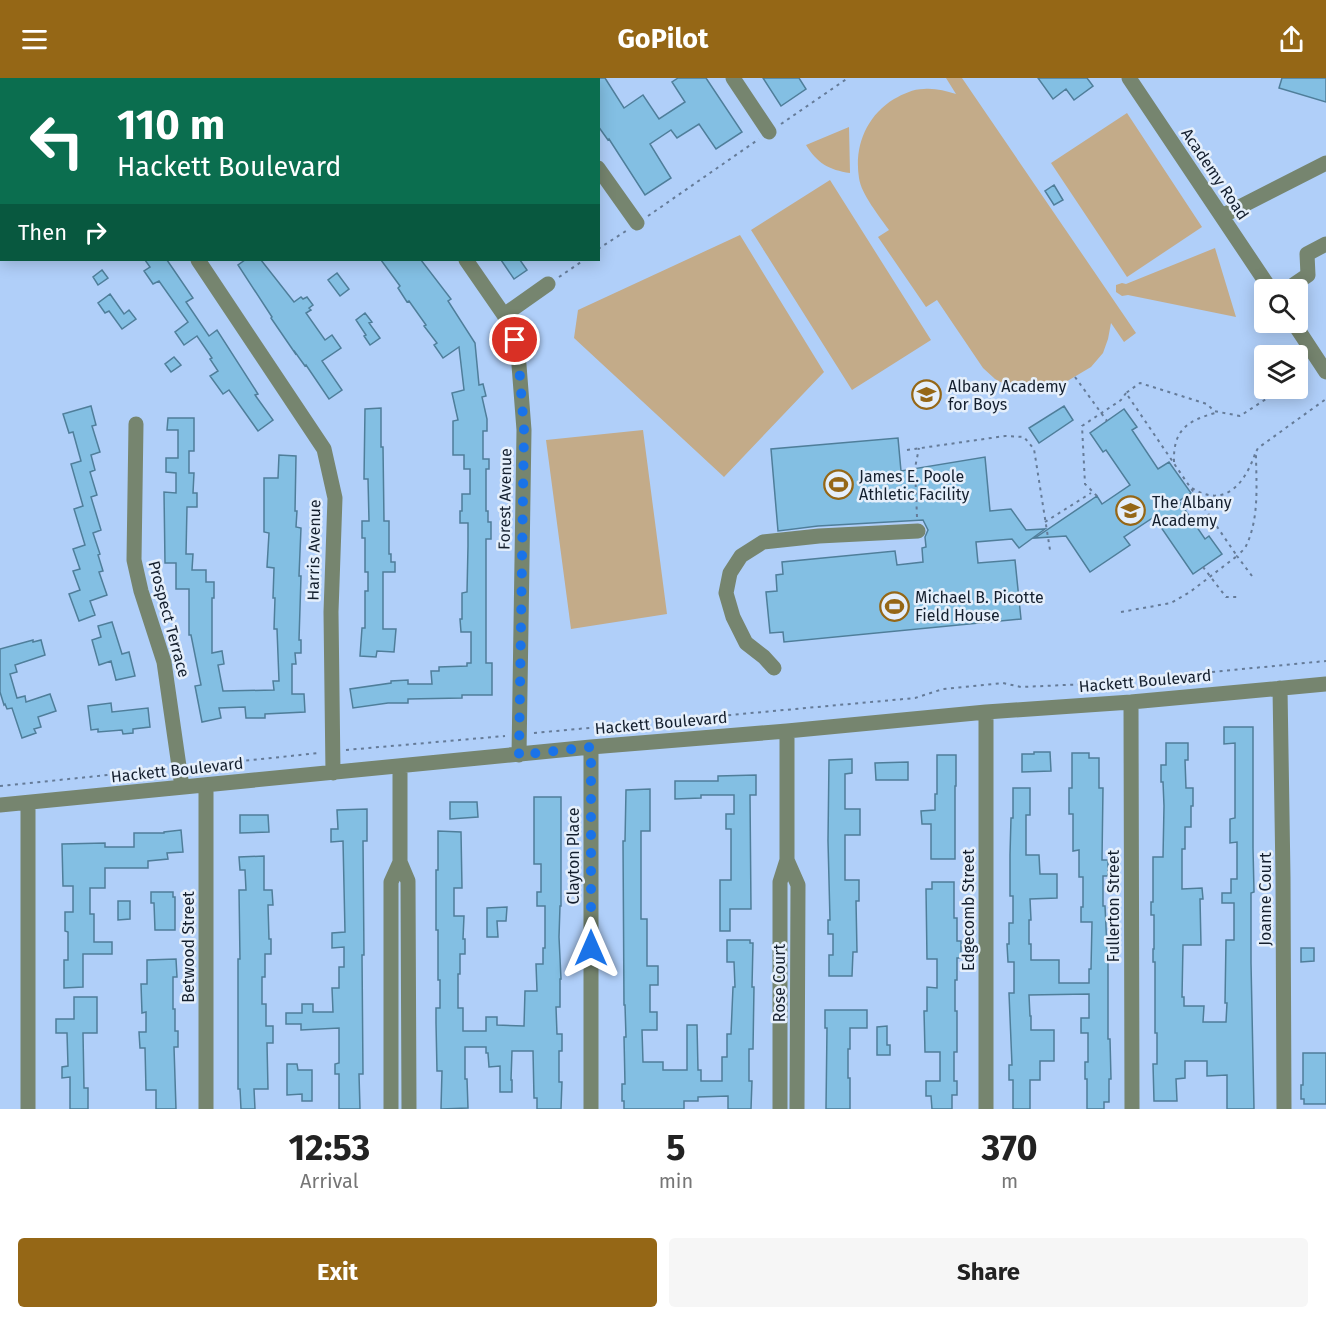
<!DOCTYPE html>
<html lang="en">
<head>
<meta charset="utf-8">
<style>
  body { margin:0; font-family:"Fira Sans",sans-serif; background:#f6f6f6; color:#222; height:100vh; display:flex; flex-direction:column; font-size:22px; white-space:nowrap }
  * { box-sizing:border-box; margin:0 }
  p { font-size:20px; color:#767676 }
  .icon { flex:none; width:33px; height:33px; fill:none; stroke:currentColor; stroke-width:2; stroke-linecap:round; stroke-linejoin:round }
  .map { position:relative; height:1031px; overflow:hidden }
  .sheet { display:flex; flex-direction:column; background:#fff; flex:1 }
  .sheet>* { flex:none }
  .banner { position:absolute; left:0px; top:0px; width:600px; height:183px; box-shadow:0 3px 15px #0003; background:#0b6e4f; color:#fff; overflow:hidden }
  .tools { position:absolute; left:1254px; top:201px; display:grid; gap:12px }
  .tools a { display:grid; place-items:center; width:54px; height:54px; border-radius:6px; background:#fff; box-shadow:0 3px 15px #0003; font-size:30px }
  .pin { position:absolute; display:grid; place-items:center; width:51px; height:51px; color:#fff; margin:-26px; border:3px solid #fff; border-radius:50%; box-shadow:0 2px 6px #0007 }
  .me { position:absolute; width:66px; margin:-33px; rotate:0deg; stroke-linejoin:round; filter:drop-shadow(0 0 4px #0008) }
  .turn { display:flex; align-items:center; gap:21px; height:126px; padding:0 18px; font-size:27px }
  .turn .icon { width:78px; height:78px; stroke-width:2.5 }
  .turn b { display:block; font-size:42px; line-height:51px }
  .then { display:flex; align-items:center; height:57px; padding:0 18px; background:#0003; gap:12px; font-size:22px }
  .eta { display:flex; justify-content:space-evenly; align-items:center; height:102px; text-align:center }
  .eta b { font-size:36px; font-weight:700; line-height:42px }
  .action { display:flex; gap:12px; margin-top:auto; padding:12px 18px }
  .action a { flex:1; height:69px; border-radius:6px; background:#956716; color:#fff; font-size:24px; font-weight:700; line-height:69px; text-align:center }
  .action a+a { background:#f6f6f6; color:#222 }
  header { display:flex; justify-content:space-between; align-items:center; height:78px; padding:0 18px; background:#956716; color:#fff; font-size:27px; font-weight:700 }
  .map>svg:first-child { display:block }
  .green { fill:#c3ab89 }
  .building { fill:#83bfe3; stroke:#4f7e9a; stroke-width:1.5 }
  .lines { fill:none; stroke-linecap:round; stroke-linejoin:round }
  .path { stroke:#657b98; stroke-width:2; stroke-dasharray:3 4.5; stroke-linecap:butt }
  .minor { stroke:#76856f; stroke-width:15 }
  .route { stroke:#1a73e8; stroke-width:10; stroke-dasharray:0 18 }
  .labels { text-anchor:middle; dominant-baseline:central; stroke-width:5; stroke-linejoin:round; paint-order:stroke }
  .street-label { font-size:16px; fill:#141f2e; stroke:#e5effb }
  .poi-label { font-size:16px; fill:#141f2e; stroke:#e5effb; text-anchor:start }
</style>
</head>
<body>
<header><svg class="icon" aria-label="menu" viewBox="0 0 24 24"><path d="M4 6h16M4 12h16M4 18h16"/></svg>GoPilot<svg class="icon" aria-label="share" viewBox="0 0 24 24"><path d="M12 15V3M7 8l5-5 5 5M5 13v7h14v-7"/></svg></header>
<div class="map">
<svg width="1326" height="1031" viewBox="0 0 1326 1031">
  <rect width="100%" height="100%" fill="#b0cff9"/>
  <path class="green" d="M946,0H962L1136,255L1124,264L1111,245L1108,261L1103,275L1091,289L1059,308L1043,311L1024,313L1006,307L995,301L983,290L937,222L926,229L878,159L889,152C880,139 861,116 859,100C854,69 866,38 894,21C903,16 913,11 924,11C935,10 945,13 956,16Z
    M1127,35L1202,149L1127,199L1051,85Z
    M849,49L850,95C829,92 817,85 806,67Z
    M830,102L931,262L852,312L751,152Z
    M740,157L824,294L724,399L574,260L578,232Z
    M1215,170L1236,239L1128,217L1122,218L1116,214V207L1122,205L1126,206Z
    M643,352L667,536L571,551L546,362Z"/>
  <path class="building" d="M598,0H605L624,30L643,17L659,41L685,24L672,4L678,0H706L742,54L716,71L699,46L677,60L671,52L650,66L671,100L645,117L609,61L608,62L598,48Z
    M763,0H799L806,11L781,28Z
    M1038,0H1087L1093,8L1074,22L1066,11L1053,21Z
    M1282,0H1326V24L1279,10Z
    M1054,107L1063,122L1054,127L1045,113Z
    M145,182H167L193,220L186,224L209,258L217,252L258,316L255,317L273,342L258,353L229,312L223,316L210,298L218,293L210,281L212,280L197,258L184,267L175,254L188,244L159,203L153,206L144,193L150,189Z
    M245,182H261L294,224L301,219L303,221L307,219L313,227L309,230L311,232L306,235L325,262L332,257L341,270L322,283L342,312L329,321L306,287L305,288L295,274V275L271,240L272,239L238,187Z
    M381,182H421L451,221L448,223L475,265L479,307L483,306L486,318L482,319L487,341V353H483V381H489V391H486V433H488V444H491V461H486V585H492V617H462V620L408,621V625H388L353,630L350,611L391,605V603L408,602V606H432L431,593H439V589L467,588V585H471V554H461L460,541H462V515L467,514L468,468V445H460V433H462V416H470V391H464V377H453V343L458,342L452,315L464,312L459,269L443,280L434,267L437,265L424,248L426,247L409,223L407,224L398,210L400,208Z
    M501,182H520L527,192L514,201Z
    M102,192L108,200L98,207L93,199Z
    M337,195L349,211L340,218L328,202Z
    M110,216L124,236L129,232L136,241L122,251L109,233L105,235L98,225Z
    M365,235L372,244L369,245L380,260L370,267L364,258L366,257L356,242Z
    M174,279L181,287L171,294L165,286Z
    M91,328L96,347L92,348L100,374L91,377L95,392L90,394L97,417L91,419L101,452L93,455L100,476L98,477L103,493L99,494L107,517L90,523L95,537L79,543L69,516L80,512L73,493L80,491L73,471L85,467L74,431L83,428L71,386L81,383L73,354L69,355L63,336Z
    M1064,328L1073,342L1039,365L1029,350Z
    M381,330V369H383L384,443H389V476H391V484H395V494H383V551H396L394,574L377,573L376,579L360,578L362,550H365V513H368V494H365V460H362V443H369L368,401H364L365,331Z
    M1124,331L1137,349L1132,352L1158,391L1169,384L1191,415L1179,423L1205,461L1209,458L1222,476L1193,496L1154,439L1124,459L1130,467L1090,494L1066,458L1035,460L1097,418L1102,426L1130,407L1106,372L1103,374L1090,355Z
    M168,340H194V373H189V395H194L193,415H197V429H187L186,476H193L192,492H206V504H214V520H212V575L222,573L224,586L218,587L223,613L274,612L273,603H279L277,551H274L275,520H273L274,490L267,489L269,455L264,454V400H278L279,377L296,378L295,433H297L296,449L301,450L299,498H301L299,562H301V575H295L296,586H292V616H304L305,634L265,636V640H246L245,629L219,630L221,640L202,644L195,608L201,607L191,557H189V511H176V485H165L164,414L176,415V395L166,394V380H178V352H167Z
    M898,360L901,393L985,379L990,433L1011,431L1026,452L1045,451L1019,470L1012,461L976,464L978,485L1015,482L1021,541L784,564L783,554L770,555L766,514L777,513L776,497L783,496L782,484L895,473L897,487L923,484L922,470L926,469L925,459L928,452L923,442L818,448L778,453L771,371Z
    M112,544L122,576L129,574L135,598L116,602L111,583L99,587L92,562L101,559L98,548Z
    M33,562V564L41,562L45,577L15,587L17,594L10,596L17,620L25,618L26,624L50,616L56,633L38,639L41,649L34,651L36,655L22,660L12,630L7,631L5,626L4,627L0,614V571Z
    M111,625L112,634L148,630L150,649L133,651V655L123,656L122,652L98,654V651L91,652L88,628Z
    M1224,649H1253V770L1254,814L1251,815V885L1254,1031H1227V997L1207,998V983H1185V1000L1176,1001L1177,1023H1154L1153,986H1157V955H1155V884H1153V871H1154V837H1151V824H1153V779H1163L1164,728L1163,704H1161V687H1166V665H1188V682H1185L1186,710H1193V728H1191V749H1185V771H1182V811L1202,810L1203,821H1200L1201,867H1183L1182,919H1184V928H1204L1203,944H1226L1227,925H1225L1226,862H1234V825H1222V815H1231V801H1237V764L1230,765V741L1235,740V665L1224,666Z
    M1034,674H1050L1051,693L1022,694V676H1034Z
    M1072,675H1089V680H1099V710H1103L1102,782H1108V798H1103V828H1105L1107,870H1108V961H1110L1111,1001H1109V1024H1104V1031H1087V1001H1085V984H1088V955H1081V940H1089V916L1029,917L1030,938H1031V952H1054V983H1040V1002H1030V1031H1013V1002H1009V987H1012L1009,915H1014V884H1008L1007,866H1009V845H1013V818H1010V777L1011,740H1013V710H1030V737H1026V777H1039L1040,796H1057V820L1030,821L1031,842H1029V866H1031V882H1059V905H1089V891H1091L1092,844H1081V829H1083V799H1079V772L1073,773V736H1069V710H1072Z
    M937,677H956V708H955V781H931V746H922L921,733L935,732V716H937Z
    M852,681V695L845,696V731H860V757H845V802H859V823H856L857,874H853L852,898H829V877H833V856H828V842H830L828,763L829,682Z
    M908,684V702H876L875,685Z
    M756,697V717H750L751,831H730V853H720V802H731V751H726V736H734V717H701V720L675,721V703H718V698Z
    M650,711V753H641V841H647V888H658V907H650V934H657V952H642L643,984H663V992H687V947H697L698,992H701V1003H722V979H727V956H731L733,909H735L734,884H727V862H750V865H753L752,909H754L753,971H749V1003H752L751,1031H728V1018L698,1019V1023H684V1031H624V1023H622V1006H625L624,959H626L625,927H624L623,763H625L626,712Z
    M534,719H561V828H560L559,859L561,901H560V929H556L557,956H562V973H559V1004H562L561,1031H537V1020H534L533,973H512L511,1002H512V1014H500V988L489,989L488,975H486V969H465V1001H467L468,1030L441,1031L442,993H437L436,945V930H440V902H438V852H436V792H438V753L461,754L462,810H454V838H464L463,861H465V876H460V896H458V930H463V953H486V939H497V947L524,948L525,913H537L536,886H543V870H545V828H537V814H541V786H534Z
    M450,724H477L478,739L450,741Z
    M367,731V763H363L364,877H362L363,996H359L360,1031H339V996H335V986L339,985V950L301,952V946H286V935H302V926H313V934H333L332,910H339V889H344V869L332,870V855L345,854L343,763L331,764V751H338L337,732Z
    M240,737H268L269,754L240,755Z
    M181,752L183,774L167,775L168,781L148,783V790H105V810H90V836H94V864H112V876H83V909L64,910V882H68V854L65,853V834H73V808H63L62,766L105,765V769H134V755H164V754Z
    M264,778V812H272L273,827H268L269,861H271V876H265V899H262V926H266V948H273V965H267L268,1011H254L255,1031H241L240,1011H238V881H240L239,812H246L245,792H240L239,779Z
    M932,804H954V840H957V863H961V880H957V902H955V933H957V974H954V1003H957V1017H952V1031H932L931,1018H926V1003H940V974H925L924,933H927V909L937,910V881H927L926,811H932Z
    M151,814H173V819H175V852H155L154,825H151Z
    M118,823H130V841L118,842Z
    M507,829L506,843H497L498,859H487V830Z
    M1301,870H1314V883L1301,884Z
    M176,881L177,899H173V931H175V953H178V969H174L176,1031H156V1012H146L145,970H140L139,954H146V934L142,935L141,906H147V882Z
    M74,919H97V955H83L84,1010H88V1031H70V999L62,1000V989L68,988L67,955H56V941H74Z
    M825,932H867V950H850V971H848V1000H850V1031H826L827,950H825Z
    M887,948V967H890V977H877V949Z
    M1303,975H1326V1026H1304V1021H1301V1007H1303Z
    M287,986H297L298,992H312V1023H302V1016L287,1017Z"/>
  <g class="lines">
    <path class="path" d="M781,46L848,0
      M648,138L759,61
      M598,171L626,153
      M559,199L584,182
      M1075,299L1107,343
      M1298,301L1308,294
      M907,372L1005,358L1024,359L1034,371L1050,472
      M1174,384C1173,352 1187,343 1215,335
      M1192,410C1225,431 1245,405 1255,376
      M1097,418L1085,406L1082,348L1121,322L1126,315
      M917,439L915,390L919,370
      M1045,444L1091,415
      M1203,489L1226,519H1238
      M1252,498L1237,478C1240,475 1244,472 1246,468C1260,439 1256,404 1256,374L1258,370L1326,321
      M1121,534L1171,525L1190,514L1237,478L1126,315L1140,305L1207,326L1214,333L1240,338L1283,310
      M534,655L915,620L943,611L1003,605L1021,609L1087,606L1326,583
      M346,672L505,658
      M194,688L319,675
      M0,708L167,691"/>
    <path class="minor" d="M343,0L344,2
      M537,0L538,2
      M733,0L769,54
      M1129,0L1271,212
      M67,2L69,0
      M0,46L2,45
      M598,90L637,145
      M1222,138L1326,85
      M198,182L324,371L335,420L331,534L333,695
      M466,182L504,237L515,262L519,287L524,352L519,677
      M1286,212L1308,197L1307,176L1326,166
      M504,237L548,206
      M1293,244L1326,294
      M136,346L134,482L141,513L164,584L182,709
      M774,590L764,579L746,565L733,539L726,515L730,495L741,478L763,464L819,458L918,453
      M1280,610L1283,799L1284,1031
      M1131,624L1132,1031
      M400,689V784L408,803L409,1031
      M206,707V1031
      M28,725V1031
      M0,727L591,669L787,653L986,634L1131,624L1326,606
      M787,782L798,807L797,1031
      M391,1031V804L400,784
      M591,1031V669
      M780,1031V804L787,782V653
      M986,1031V634"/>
  </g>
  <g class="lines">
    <path class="route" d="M515,262L519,287L524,352L519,677L591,669V870"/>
  </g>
  <defs>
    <symbol id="school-ring" viewBox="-11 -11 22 22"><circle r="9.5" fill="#e5effb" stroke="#956716" stroke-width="1.5"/><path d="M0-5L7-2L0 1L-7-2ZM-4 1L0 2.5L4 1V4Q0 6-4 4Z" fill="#956716"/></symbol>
    <symbol id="stadium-ring" viewBox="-11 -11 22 22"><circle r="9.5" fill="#e5effb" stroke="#956716" stroke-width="1.5"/><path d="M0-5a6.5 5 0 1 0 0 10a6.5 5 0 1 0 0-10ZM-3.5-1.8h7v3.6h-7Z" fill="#956716"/></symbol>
  </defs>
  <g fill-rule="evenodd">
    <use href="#school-ring" x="910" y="300" width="33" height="33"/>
    <use href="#stadium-ring" x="822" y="390" width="33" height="33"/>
    <use href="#school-ring" x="1114" y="416" width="33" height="33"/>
    <use href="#stadium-ring" x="878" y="512" width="33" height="33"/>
  </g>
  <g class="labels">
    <g class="street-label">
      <text transform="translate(1215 96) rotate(56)">Academy Road</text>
      <text transform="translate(505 421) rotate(-89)">Forest Avenue</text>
      <text transform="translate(314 472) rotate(-89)">Harris Avenue</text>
      <text transform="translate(169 541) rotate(75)">Prospect Terrace</text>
      <text transform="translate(1145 603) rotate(-5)">Hackett Boulevard</text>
      <text transform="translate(661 645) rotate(-5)">Hackett Boulevard</text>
      <text transform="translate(177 692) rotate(-6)">Hackett Boulevard</text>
      <text transform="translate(573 778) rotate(-90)">Clayton Place</text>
      <text transform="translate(1265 821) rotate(-90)">Joanne Court</text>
      <text transform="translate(1113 828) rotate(-90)">Fullerton Street</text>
      <text transform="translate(968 832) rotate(-90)">Edgecomb Street</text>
      <text transform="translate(188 869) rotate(-90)">Betwood Street</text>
      <text transform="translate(779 905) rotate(-90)">Rose Court</text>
    </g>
    <g class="poi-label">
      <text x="948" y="308">Albany Academy<tspan x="948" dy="18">for Boys</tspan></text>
      <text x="859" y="398">James E. Poole<tspan x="859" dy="18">Athletic Facility</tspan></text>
      <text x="1152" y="424">The Albany<tspan x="1152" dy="18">Academy</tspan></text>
      <text x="915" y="519">Michael B. Picotte<tspan x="915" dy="18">Field House</tspan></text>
    </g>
  </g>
</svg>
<div class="tools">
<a><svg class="icon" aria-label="search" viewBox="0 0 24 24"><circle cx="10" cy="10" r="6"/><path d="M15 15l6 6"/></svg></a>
<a><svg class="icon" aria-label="layers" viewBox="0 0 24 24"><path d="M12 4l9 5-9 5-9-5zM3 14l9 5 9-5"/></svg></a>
</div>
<div class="pin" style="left:515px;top:262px;background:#d93025"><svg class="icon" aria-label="arrive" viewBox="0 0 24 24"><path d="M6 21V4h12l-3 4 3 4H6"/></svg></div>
<svg class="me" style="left:591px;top:870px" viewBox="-20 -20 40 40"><path d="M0-17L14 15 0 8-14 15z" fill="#1a73e8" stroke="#fff" stroke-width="4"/></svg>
<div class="banner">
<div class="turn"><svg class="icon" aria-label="left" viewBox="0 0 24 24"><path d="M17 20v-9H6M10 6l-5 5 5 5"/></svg><div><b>110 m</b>Hackett Boulevard</div></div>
<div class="then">Then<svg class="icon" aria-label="right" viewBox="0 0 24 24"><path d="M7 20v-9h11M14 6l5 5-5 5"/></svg></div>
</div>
</div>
<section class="sheet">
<div class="eta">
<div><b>12:53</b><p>Arrival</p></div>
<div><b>5</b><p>min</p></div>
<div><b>370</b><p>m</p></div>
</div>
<div class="action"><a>Exit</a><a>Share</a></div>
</section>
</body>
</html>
